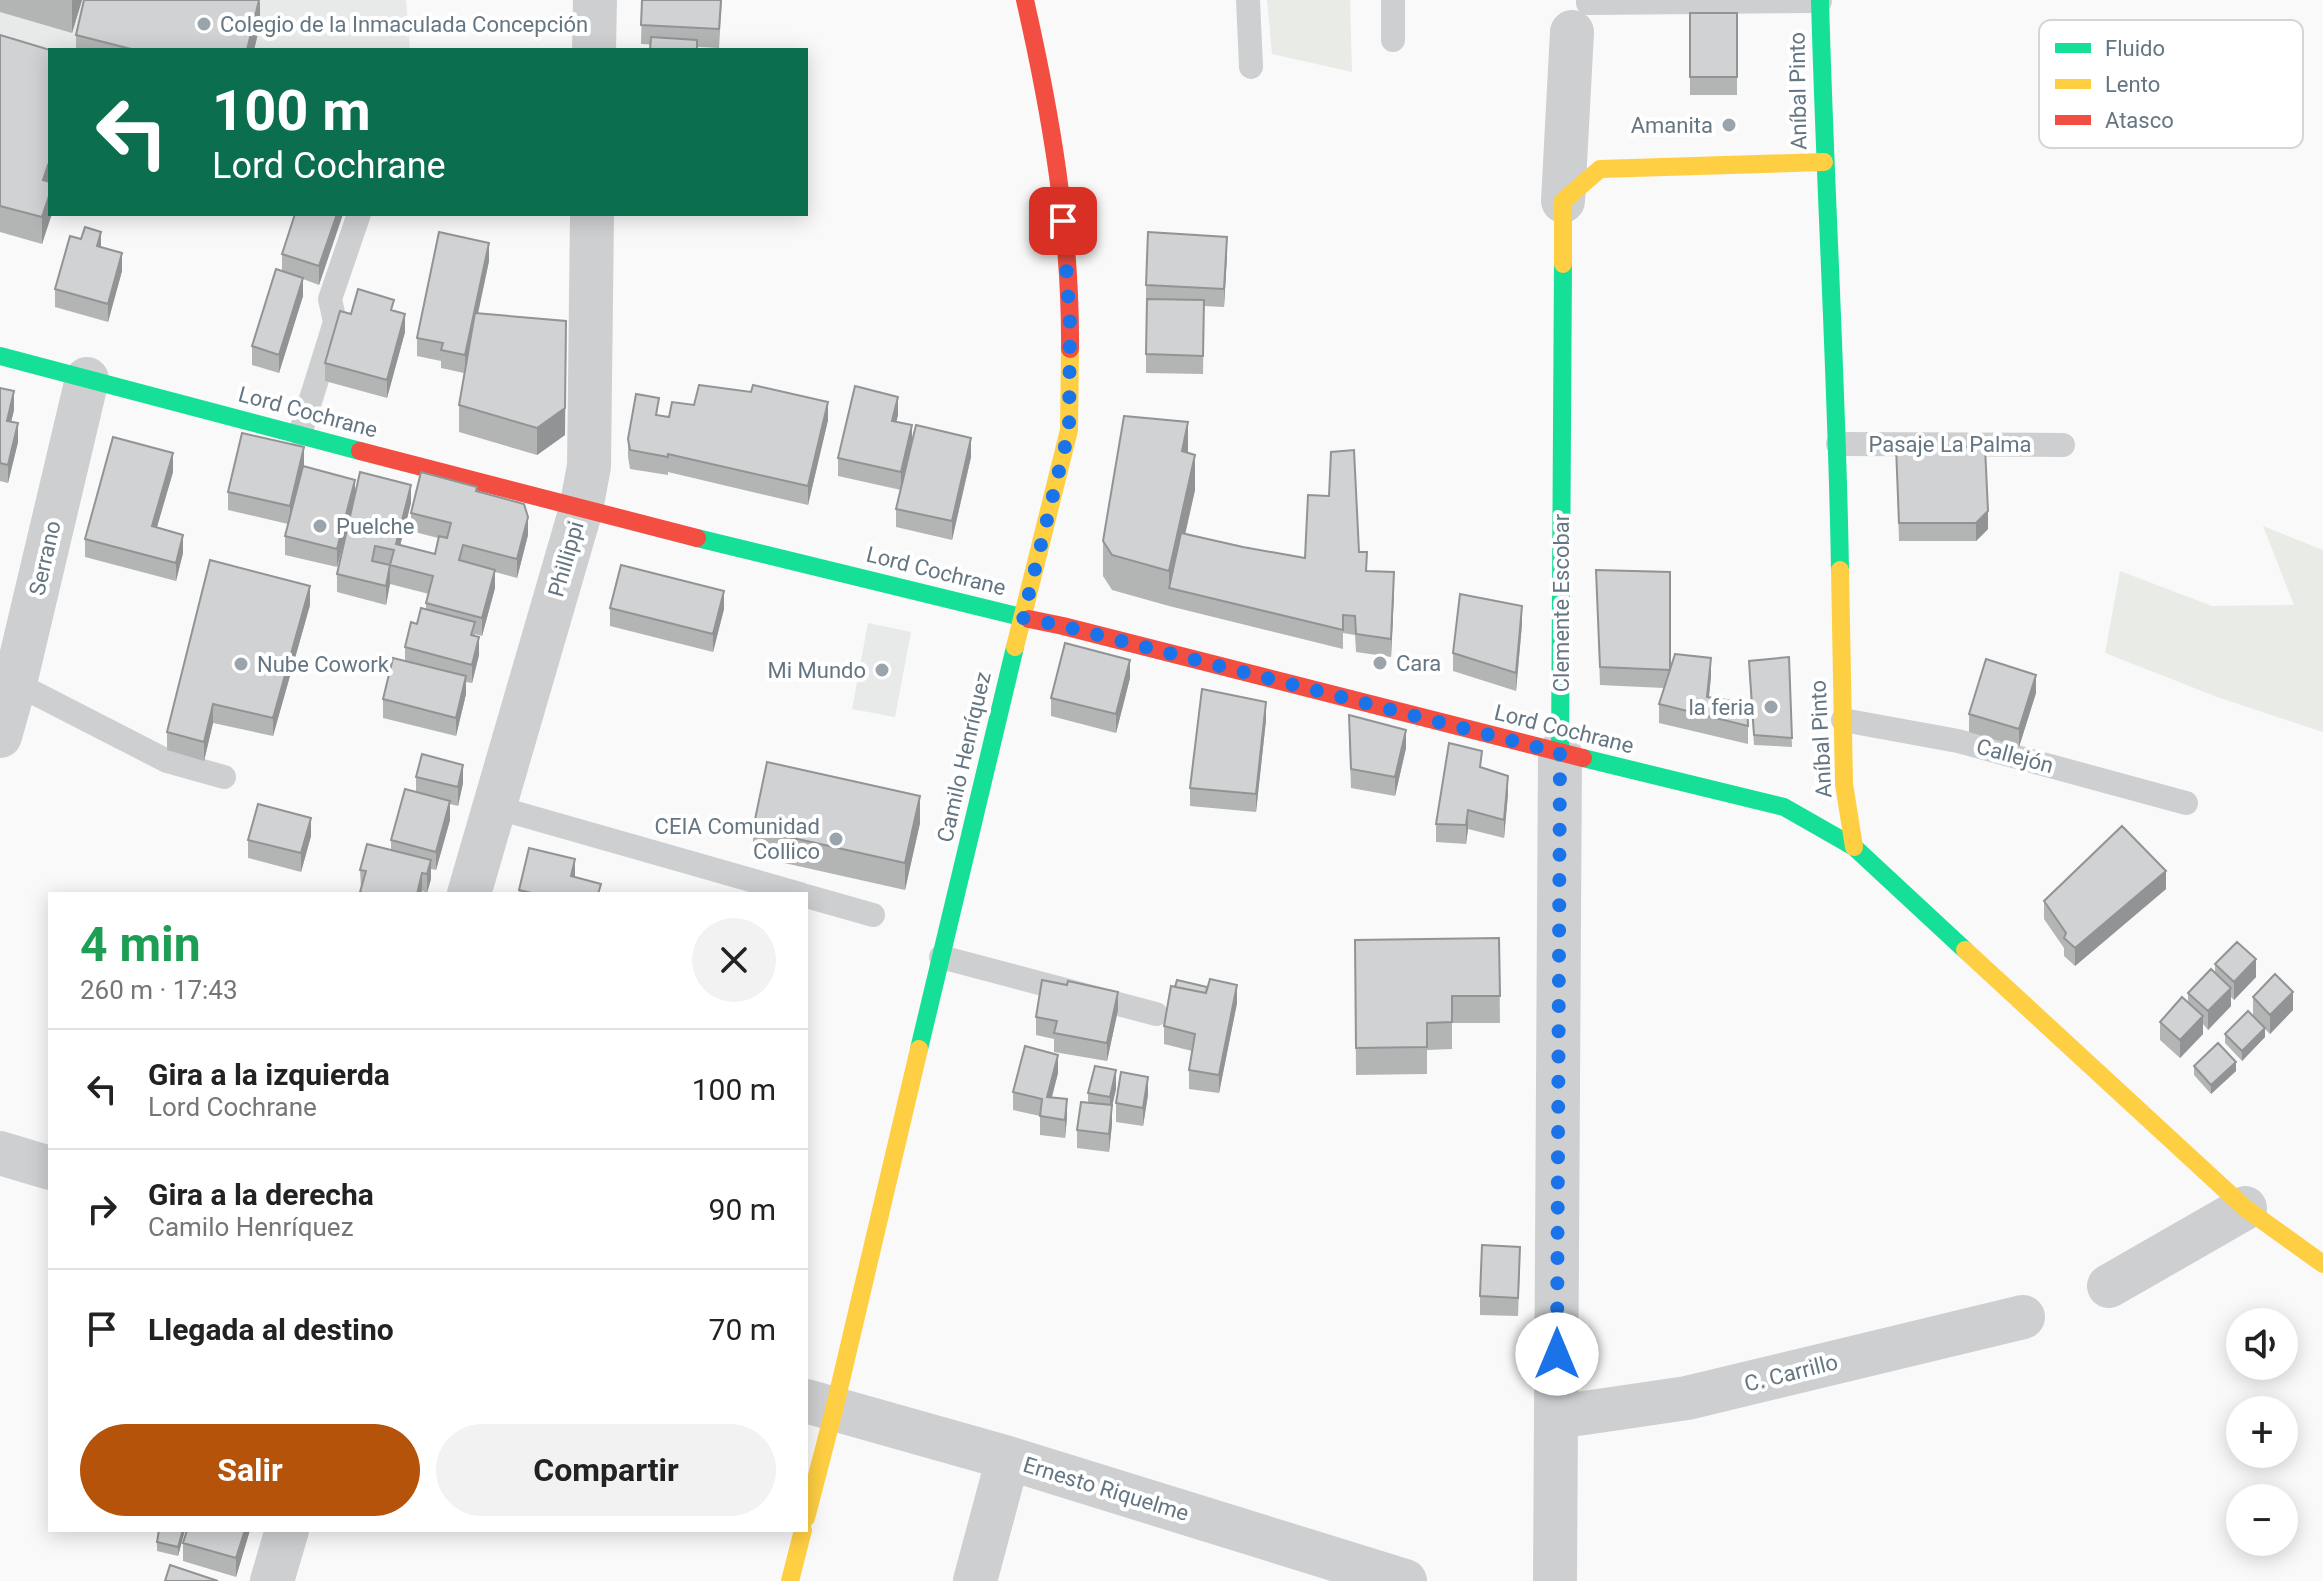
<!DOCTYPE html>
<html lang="es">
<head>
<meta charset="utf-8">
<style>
  body { margin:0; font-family:Roboto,sans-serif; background:#f2f2f2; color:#222; height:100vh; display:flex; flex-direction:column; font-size:30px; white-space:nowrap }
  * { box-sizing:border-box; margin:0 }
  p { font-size:26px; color:#767676 }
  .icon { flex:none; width:44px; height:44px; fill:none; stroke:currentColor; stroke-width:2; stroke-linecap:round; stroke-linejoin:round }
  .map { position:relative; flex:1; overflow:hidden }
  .drawer { position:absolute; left:48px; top:892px; width:760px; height:640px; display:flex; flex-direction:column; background:#fff; border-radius:0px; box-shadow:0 4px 20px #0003 }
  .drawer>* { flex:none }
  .hud { position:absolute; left:48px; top:48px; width:760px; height:168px; border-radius:0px; box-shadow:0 4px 20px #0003; background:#0b6e4f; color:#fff; overflow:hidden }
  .tools { position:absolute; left:2226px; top:1308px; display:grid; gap:16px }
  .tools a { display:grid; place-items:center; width:72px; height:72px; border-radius:50%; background:#fff; box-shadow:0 4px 20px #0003; font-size:40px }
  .pin { position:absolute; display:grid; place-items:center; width:68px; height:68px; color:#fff; margin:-34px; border-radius:16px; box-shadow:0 4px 12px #0006 }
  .me { position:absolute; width:88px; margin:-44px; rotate:0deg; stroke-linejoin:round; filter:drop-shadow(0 0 6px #0008) }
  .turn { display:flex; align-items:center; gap:28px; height:168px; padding:0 32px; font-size:36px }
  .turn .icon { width:104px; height:104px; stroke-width:2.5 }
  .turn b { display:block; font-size:56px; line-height:68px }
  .round { display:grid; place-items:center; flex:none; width:84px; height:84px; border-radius:42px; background:#f2f2f2 }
  .headline { display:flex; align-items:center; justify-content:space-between; height:136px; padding:0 32px }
  h1 { font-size:48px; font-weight:700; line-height:60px; color:#1e9e55 }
  .button { display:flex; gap:16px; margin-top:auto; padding:16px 32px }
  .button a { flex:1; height:92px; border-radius:48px; background:#b45309; color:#fff; font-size:32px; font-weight:700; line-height:92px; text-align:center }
  .button a+a { background:#f2f2f2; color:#222 }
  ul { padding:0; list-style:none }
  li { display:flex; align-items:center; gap:24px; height:120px; padding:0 32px; border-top:2px solid #e0e0e0 }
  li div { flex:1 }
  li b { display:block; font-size:30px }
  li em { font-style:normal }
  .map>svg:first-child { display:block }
  .built { fill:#e8e9e9 }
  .green { fill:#e8ebe6 }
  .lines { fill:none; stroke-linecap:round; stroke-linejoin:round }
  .lane { stroke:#cecfd0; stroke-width:24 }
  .street { stroke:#cecfd0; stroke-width:44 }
  .fast { stroke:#16e098; stroke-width:18 }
  .slow { stroke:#ffcf43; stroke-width:18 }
  .jam { stroke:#f24e42; stroke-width:18 }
  .wall { fill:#b3b5b5 }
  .shaded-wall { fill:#929394 }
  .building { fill:#d0d2d3; stroke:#929394; stroke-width:2; fill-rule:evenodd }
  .route { stroke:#1a73e8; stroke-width:14; stroke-dasharray:0 25.2 }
  .poi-dot { fill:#99a4ac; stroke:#fff; stroke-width:3 }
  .labels { text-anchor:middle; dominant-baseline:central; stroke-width:8; stroke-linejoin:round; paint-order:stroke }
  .poi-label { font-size:22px; fill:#657683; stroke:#fff; text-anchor:start }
  .street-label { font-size:22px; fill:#657683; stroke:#fff }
  .key { fill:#fff; stroke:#d1d6da; stroke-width:2 }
  .key-label { font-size:22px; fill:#657683 }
</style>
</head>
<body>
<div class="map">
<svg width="2323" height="1581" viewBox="0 0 2323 1581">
  <rect width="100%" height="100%" fill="#f9f9f9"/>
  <path class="built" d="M0,0H406L410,50H50V63L0,47Z
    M868,623L911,632L895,717L852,709Z"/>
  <path class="green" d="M1267,0H1350L1352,72L1272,54Z
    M2263,526L2323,550V732L2220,698L2105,653L2120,571L2212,606L2294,605Z"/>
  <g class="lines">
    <path class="lane" d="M1248,0L1251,67
      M1588,0V3L1820,1
      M1393,40V0
      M300,434L335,322L330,299L359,214
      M1838,444L2063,445
      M15,683L167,761L224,777
      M1843,720L1958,741L2186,803
      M495,807L800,894
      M806,896L873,915
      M941,957L1156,1014"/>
    <path class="street" d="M594,50L595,0
      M1563,201L1572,32
      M0,736L15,683L87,379
      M469,894L581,509L589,466L592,214
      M0,1153L50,1168
      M2109,1286L2245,1208
      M806,1401L1008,1458L1405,1581
      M1557,1417L1687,1398L2023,1317
      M272,1581L287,1530
      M975,1581L1008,1458
      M1555,1581L1560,753"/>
    <path class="fast" d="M1820,0C1825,190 1837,380 1840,570
      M0,356L360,451
      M697,538L1029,619
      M1560,753L1563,264
      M1583,758L1784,807L1854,847L1965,950
      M919,1049L1015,647"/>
    <path class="slow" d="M1563,264V201L1600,169L1824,162
      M1840,570L1844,784L1854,847
      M1015,647L1069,430L1070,349
      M1965,950L2245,1208L2323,1264
      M806,1518L834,1410L919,1049
      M790,1581L803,1530"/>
    <path class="jam" d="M1025,0C1051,114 1071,232 1070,349
      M360,451L697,538
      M1029,619L1063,626L1583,758"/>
  </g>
  <path class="wall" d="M0,0H82L72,33L0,12Z
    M642,0H722L719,48L641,44Z
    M1690,13H1737V95H1690Z
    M260,25L254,50H76V35Z
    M0,35L50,50V214L42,244L0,232Z
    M343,214L319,285L303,279V296L279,373L252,365V346L282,271V254Z
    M101,248L122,271L108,322L55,307V289Z
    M1227,255L1224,307L1204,306L1203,374L1146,373V285Z
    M489,261L478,314L565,435L537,455L459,432V405L464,373L441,368V361L417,356V338Z
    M394,311L405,332L387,398L325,381V363L351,314Z
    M0,388L14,410L11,422L18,442L8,483L0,481Z
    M694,405L828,420L808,505L668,472V475L630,469L628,457V439L659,416L669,417Z
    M898,415L896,422L912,443L971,457L952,540L896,527V509L901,490L838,476V458Z
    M1896,446L1988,529L1976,541H1899Z
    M1188,453L1195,490L1185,533L1243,547L1305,558L1359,552L1367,572L1394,591L1391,657L1356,652L1355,635L1343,633V649L1169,606L1112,590L1103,576V541Z
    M304,466L355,495L411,503L400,545L435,554L438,538L411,531V513L477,491L528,535L517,578L495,572V588L482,636L475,634L479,655L472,683L466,682V694L456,736L383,718V699L405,661V647L426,610V603L429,594L390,584L386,605L337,592V574L348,526L337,567L285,555V536L288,524L228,510V492Z
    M173,472L157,527L183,553L176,581L85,557V539Z
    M1596,570L1670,670L1711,676L1709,697L1748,726V744L1659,723V704L1664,688L1600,685Z
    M310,605L273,736L213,723L204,761L167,750V732Z
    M610,608L724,609L713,652L610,626Z
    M1522,624L1516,691L1453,671V653Z
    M1789,657L1792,747L1754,745L1749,670Z
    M1130,678L1116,733L1051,716V698Z
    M2036,693L2019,747L1969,732V714Z
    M1266,720L1256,812L1190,806V788Z
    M1349,734L1406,748L1395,796L1351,788Z
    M1482,768L1508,794L1504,838L1468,829L1466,844L1436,842V824Z
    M416,777L463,783L458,806L450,804V820L436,870L431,869V879L427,893L422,891L421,894H360L361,888L360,870L391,850V840L416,792Z
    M920,823L905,890L753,856V829Z
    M311,836L301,872L248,858V840Z
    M575,877L601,894H519V890Z
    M2166,889L2075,966L2064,956V948L2044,919V901Z
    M1499,938L1500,1023H1452V1049L1427,1050V1074L1356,1075L1355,940Z
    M2215,964L2256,977L2234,1000L2231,997V1006L2208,1030L2203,1024V1034L2180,1058L2160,1040V1022L2188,1003V993L2215,973Z
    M2253,997L2293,1010L2270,1034L2265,1029V1037L2242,1061L2225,1043V1034L2253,1016Z
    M1237,1003L1219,1093L1189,1089V1070L1192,1051L1164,1044V1026Z
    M1118,1010L1107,1061L1054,1052V1039L1036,1035V1017Z
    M2194,1066L2236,1071L2211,1094L2194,1075Z
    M1058,1073L1052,1097L1067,1117L1065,1138L1040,1135V1116L1013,1110V1092Z
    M1116,1089L1112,1105V1124L1109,1152L1077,1148V1130L1088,1102V1093Z
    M1148,1095L1143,1126L1116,1122V1103Z
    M1520,1265L1518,1316L1480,1315V1296Z
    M159,1530H185L178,1556L157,1551V1542Z
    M187,1530H250L236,1577L183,1561V1543Z"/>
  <path class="shaded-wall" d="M72,0H82L72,33Z
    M260,0V25L254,50H247Z
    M48,165V192L43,180Z
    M50,193V214H52L42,244V217Z
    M337,214H343L319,285V266Z
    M101,232V250L97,246Z
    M1227,237V255L1224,307V289Z
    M489,243V261L465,373V355Z
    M122,253V271L108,322V304Z
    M303,278V296L279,373V355Z
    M405,314V332L387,398V380Z
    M566,348L565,435L537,455V428Z
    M14,391V410L7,439V421Z
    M898,397V415L892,439V421Z
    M828,402V420L808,505V486Z
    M1188,422V456L1182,451Z
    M18,423V442L8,483V465Z
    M912,425V444L901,490V472Z
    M971,438V457L952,540V521Z
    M304,447V465L290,524V506Z
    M173,453V472L152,544V526Z
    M1195,455V490L1173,589L1169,588V571Z
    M355,480V498L337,567V549Z
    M411,485V503L396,562V544Z
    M1988,511V529L1976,541V523Z
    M528,517V535L517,578V559Z
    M183,535V553L176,581V563Z
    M390,565V584L386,605V586Z
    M495,570V588L482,636V618Z
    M1394,572V591L1391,657V639Z
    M310,586V605L273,736V718Z
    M724,591V609L713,652V634Z
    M1522,606V624L1516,691V673Z
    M479,637V655L472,683V665Z
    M1711,658V676L1707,715V697Z
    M1130,660V678L1116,733V714Z
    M2036,675V693L2019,747V729Z
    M466,676V694L456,736V718Z
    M1266,702V720L1256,812V794Z
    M213,704V723L204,761V742Z
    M1406,730V748L1395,796V777Z
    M463,765V783L458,806V787Z
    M1508,776V794L1504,838V820Z
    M920,796V823L905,890V863Z
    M450,801V820L436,870V852Z
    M1468,810V829L1466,844V825Z
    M311,818V836L301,872V853Z
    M575,859V877L571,876Z
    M431,860V879L427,893V874Z
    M2166,871V889L2075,966V948Z
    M422,873V891L421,894H417Z
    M2256,959V977L2234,1000V982Z
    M1237,985V1003L1219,1093V1075Z
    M2231,988V1006L2208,1030V1011Z
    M1118,992V1010L1107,1061V1043Z
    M2293,992V1010L2270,1034V1015Z
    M2203,1016V1034L2180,1058V1040Z
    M2265,1028V1037L2242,1061V1051Z
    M1058,1055V1073L1047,1115V1097Z
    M2236,1062V1071L2211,1094V1085Z
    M1116,1070V1089L1110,1116V1097Z
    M1148,1077V1095L1143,1126V1108Z
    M1067,1099V1117L1065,1138V1120Z
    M1112,1105V1124L1109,1152V1134Z
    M183,1530H185L178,1556V1547Z
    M245,1530H250L236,1577V1558Z"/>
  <path class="building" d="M84,0H259L247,50H135L76,35Z
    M642,0H721L719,29L641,25Z
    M1690,13H1737V77H1690Z
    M0,35L50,50V166L48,165L43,180L50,182V193L42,217L0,206Z
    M651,37L697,40V50H650Z
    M295,214H337L319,266L282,254Z
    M85,227L101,232L97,246L122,253L108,304L55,289L70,236L81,239Z
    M439,232L489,243L465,355L441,350L443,343L417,338Z
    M1148,232L1227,237L1224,289L1146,285Z
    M276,269L303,278L279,355L252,346Z
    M358,289L394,300L391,310L405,314L387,380L325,363L340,311L351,314Z
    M1147,299L1204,300L1203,356L1146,354Z
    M475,313L566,321L565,408L537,428L459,405Z
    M699,385L751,392L753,385L828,402L808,486L668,454V457L630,450L628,439L636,394L659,398L656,415L669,417L672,402L694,405Z
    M855,386L898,397L892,421L912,425L901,472L838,458Z
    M0,388L14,391L7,421L18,423L8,465L0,463Z
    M1124,416L1188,422L1182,451L1195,455L1169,571L1112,555L1103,541Z
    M916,425L971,438L952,521L896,509Z
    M242,433L304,447L290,506L228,492Z
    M113,437L173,453L152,526L183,535L176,563L85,539Z
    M1896,446L1985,447L1988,511L1976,523H1899Z
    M1354,450L1359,552H1367L1366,571L1394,572L1391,639L1356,634L1355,616L1343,615V630L1169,588L1181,533L1243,547L1305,558L1308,495L1329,496L1331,452Z
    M303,466L355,480L337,549L285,536Z
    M360,472L411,485L396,544L435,554L439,536L447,538L451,523L411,513L421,472L477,487L476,491L524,504L528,517L517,559L463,545L459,560L495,570L482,618L426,603L433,576L390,565L386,586L337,574ZM375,546L394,550L390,565L372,561Z
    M210,560L310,586L273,718L213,704L204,742L167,732Z
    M621,565L724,591L713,634L610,608Z
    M1596,570L1670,572V670L1600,667Z
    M1460,594L1522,606L1516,673L1453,653Z
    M421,608L475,622L471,635L479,637L472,665L405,647L411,622L417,624Z
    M1065,643L1130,660L1116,714L1051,698Z
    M1675,654L1711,658L1707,697L1747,703L1748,726L1659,704Z
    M1789,657L1792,738L1754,735L1749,661Z
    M393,658L466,676L456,718L383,699Z
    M1986,659L2036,675L2019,729L1969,714Z
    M1202,689L1266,702L1256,794L1190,788Z
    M1349,715L1406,730L1395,777L1351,769Z
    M1449,743L1482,751L1480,767L1508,776L1504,820L1468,810L1466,825L1436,824Z
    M422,754L463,765L458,787L416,777Z
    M767,762L920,796L905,863L753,829Z
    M405,789L450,801L436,852L391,840Z
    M258,804L311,818L301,853L248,840Z
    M2122,826L2166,871L2075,948L2064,938L2066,933L2044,901Z
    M367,844L431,860L427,874L422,873L417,894H366L360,892L366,871L360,870Z
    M529,848L575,859L571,876L601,884L598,894H536L519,890Z
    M1499,938L1500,996H1452V1022L1427,1023V1047L1356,1048L1355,940Z
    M2237,942L2256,959L2234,982L2215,964Z
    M2211,969L2231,988L2208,1011L2188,993Z
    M2275,974L2293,992L2270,1015L2253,997Z
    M1210,979L1237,985L1219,1075L1189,1070L1195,1034L1164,1026L1171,986L1206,993Z
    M1042,980L1067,985L1068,981L1118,992L1107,1043L1054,1033L1057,1021L1036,1017Z
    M1177,980L1207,987L1206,993L1175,987Z
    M2182,997L2203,1016L2180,1040L2160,1022Z
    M2248,1011L2265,1028L2242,1051L2225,1034Z
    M2218,1043L2236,1062L2211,1085L2194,1066Z
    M1025,1046L1058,1055L1047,1097L1067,1099L1065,1120L1040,1116L1042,1099L1013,1092Z
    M1095,1066L1116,1070L1110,1097L1088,1093Z
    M1121,1072L1148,1077L1143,1108L1116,1103Z
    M1081,1102L1112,1105L1109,1134L1077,1130Z
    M1482,1245L1520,1247L1518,1298L1480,1296Z
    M159,1530H183L178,1547L157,1542Z
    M187,1530H245L236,1558L183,1543Z
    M170,1565L218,1581H165Z"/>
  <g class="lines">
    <path class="route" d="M1063,221L1070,323L1069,430L1023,618L1063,626L1560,753L1557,1354"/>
  </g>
  <g class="poi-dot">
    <circle cx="204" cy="24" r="8"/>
    <circle cx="1729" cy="125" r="8"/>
    <circle cx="320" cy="526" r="8"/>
    <circle cx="1380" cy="663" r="8"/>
    <circle cx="241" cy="664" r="8"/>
    <circle cx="882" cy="670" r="8"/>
    <circle cx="1771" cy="707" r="8"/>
    <circle cx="836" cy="839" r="8"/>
  </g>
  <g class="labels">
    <g class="poi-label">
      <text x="220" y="24">Colegio de la Inmaculada Concepción</text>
      <text x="1713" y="125" text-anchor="end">Amanita</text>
      <text x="336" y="526">Puelche</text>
      <text x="1396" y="663">Cara</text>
      <text x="257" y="664">Nube Cowork</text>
      <text x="866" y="670" text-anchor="end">Mi Mundo</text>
      <text x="1755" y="707" text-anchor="end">la feria</text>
      <text x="820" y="826" text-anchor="end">CEIA Comunidad<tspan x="820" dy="25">Collico</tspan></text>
    </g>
    <g class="street-label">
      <text transform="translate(1798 91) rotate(-91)">Aníbal Pinto</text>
      <text transform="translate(308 412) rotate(15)">Lord Cochrane</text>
      <text x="1950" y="444">Pasaje La Palma</text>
      <text transform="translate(45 558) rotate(-77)">Serrano</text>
      <text transform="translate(566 559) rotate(-74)">Phillippi</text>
      <text transform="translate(936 571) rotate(14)">Lord Cochrane</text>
      <text transform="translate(1561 603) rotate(-90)">Clemente Escobar</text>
      <text transform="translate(1564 729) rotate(14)">Lord Cochrane</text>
      <text transform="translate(1821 739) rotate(-93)">Aníbal Pinto</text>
      <text transform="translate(2015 756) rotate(15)">Callejón</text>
      <text transform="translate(964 757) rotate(-77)">Camilo Henríquez</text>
      <text transform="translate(1791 1373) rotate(-14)">C. Carrillo</text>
      <text transform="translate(1106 1489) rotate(17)">Ernesto Riquelme</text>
    </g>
  </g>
  <rect x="2039" y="20" width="264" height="128" rx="12" class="key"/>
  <rect x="2055" y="43" width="36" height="10" fill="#16e098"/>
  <rect x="2055" y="79" width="36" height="10" fill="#ffcf43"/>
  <rect x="2055" y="115" width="36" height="10" fill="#f24e42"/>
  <g class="key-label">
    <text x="2105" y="56">Fluido</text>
    <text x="2105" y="92">Lento</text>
    <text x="2105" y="128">Atasco</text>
  </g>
</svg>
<div class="tools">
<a><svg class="icon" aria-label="sound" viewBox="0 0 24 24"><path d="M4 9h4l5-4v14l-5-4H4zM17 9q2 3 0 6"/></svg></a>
<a>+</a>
<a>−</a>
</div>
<div class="pin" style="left:1063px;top:221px;background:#d93025"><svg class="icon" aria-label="arrive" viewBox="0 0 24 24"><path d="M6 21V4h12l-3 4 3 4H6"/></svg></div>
<svg class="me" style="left:1557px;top:1354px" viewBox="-20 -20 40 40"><circle r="19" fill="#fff"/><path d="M0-13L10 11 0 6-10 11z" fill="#1a73e8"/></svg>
<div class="hud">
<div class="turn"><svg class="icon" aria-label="left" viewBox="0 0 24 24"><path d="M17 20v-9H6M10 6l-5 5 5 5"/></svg><div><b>100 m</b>Lord Cochrane</div></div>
</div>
<section class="drawer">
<div class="headline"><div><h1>4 min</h1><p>260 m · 17:43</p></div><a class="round"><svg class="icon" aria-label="close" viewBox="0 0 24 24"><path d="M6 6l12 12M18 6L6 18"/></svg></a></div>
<ul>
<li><svg class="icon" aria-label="left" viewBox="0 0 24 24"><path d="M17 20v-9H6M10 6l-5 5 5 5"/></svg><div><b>Gira a la izquierda</b><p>Lord Cochrane</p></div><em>100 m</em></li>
<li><svg class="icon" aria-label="right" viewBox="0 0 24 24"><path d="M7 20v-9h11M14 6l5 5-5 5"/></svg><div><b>Gira a la derecha</b><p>Camilo Henríquez</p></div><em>90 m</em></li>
<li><svg class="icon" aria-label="arrive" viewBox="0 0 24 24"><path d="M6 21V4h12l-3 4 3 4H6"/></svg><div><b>Llegada al destino</b></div><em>70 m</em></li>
</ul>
<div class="button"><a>Salir</a><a>Compartir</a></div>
</section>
</div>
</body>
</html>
